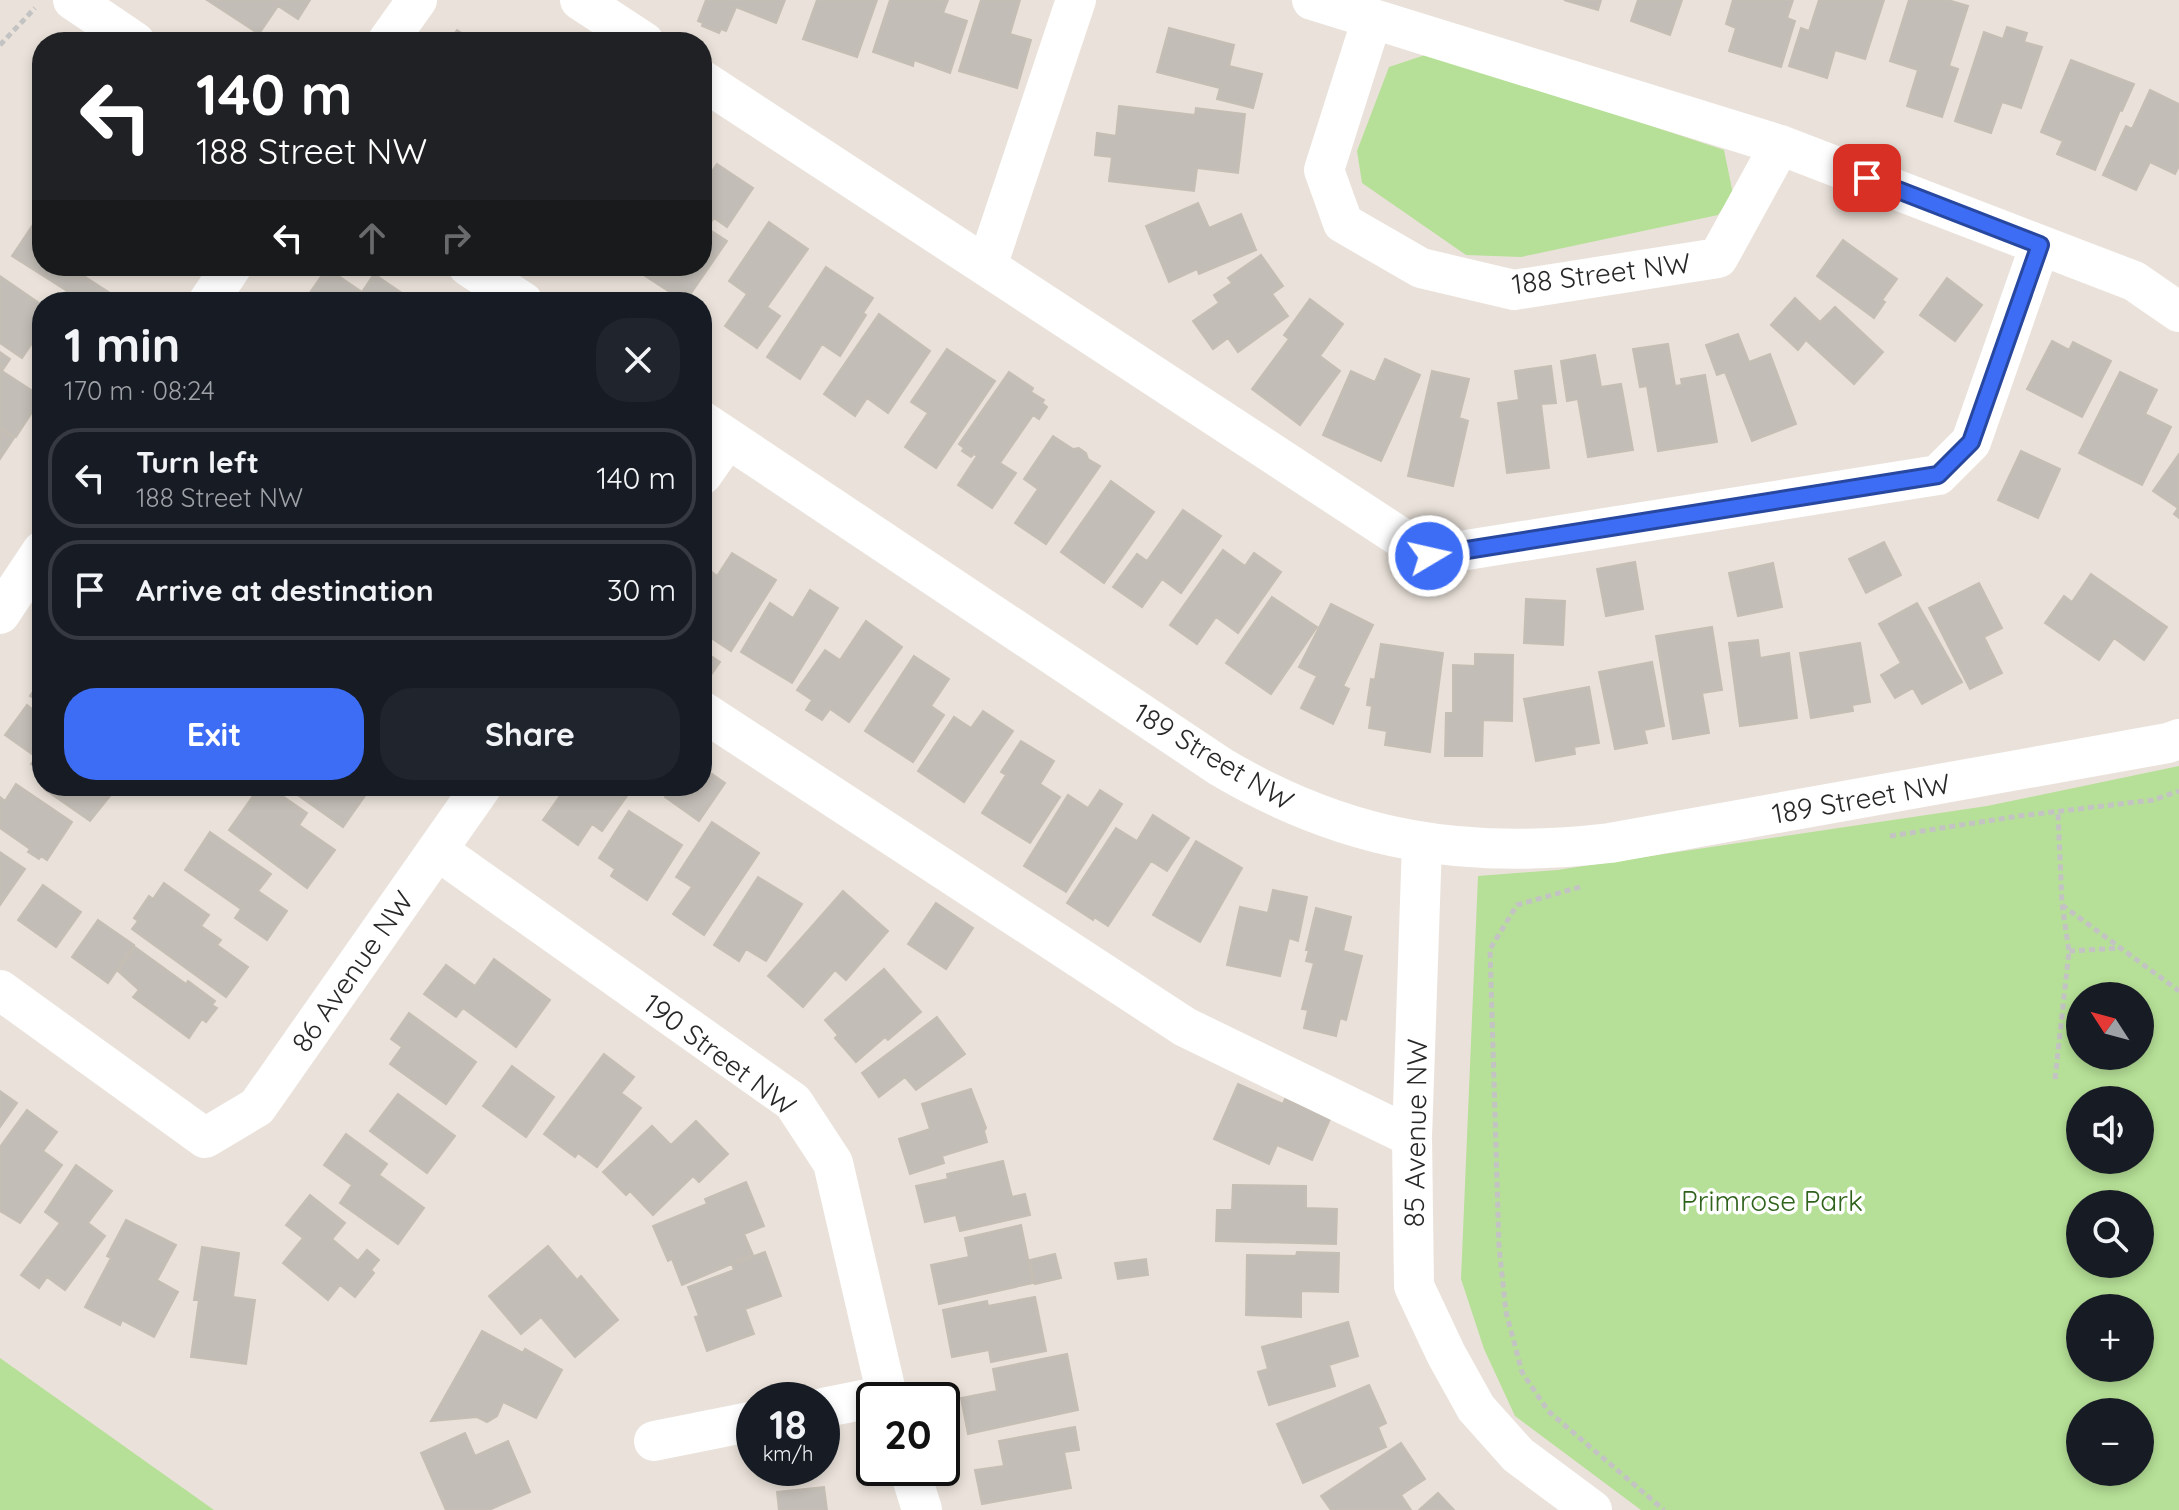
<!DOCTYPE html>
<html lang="en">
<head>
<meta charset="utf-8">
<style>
  body { margin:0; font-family:Quicksand,sans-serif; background:#20242c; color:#f1f3f6; height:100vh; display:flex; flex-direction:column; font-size:30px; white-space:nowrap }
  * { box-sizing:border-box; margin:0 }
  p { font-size:26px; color:#9ea1a6 }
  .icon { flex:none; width:44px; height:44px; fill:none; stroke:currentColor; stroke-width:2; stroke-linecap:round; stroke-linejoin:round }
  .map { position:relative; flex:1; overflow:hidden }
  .details { position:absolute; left:32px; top:292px; width:680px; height:504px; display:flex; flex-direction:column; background:#171b24; border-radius:32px; box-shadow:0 4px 12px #0003 }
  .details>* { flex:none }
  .banner { position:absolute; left:32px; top:32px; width:680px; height:244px; border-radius:32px; box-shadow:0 4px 12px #0003; background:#202124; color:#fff; overflow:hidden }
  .needle { width:52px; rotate:306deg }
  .controls { position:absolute; left:2066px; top:982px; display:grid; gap:16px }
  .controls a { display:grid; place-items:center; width:88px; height:88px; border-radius:50%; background:#171b24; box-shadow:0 4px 12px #0003; font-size:40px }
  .speed { position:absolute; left:736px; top:1382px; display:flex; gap:16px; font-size:40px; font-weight:700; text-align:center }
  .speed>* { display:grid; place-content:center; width:104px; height:104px; border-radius:50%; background:#171b24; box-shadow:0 4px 12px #0003; line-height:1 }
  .speed small { font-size:20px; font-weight:400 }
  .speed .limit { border:4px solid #111; border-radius:12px; background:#fff; color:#111 }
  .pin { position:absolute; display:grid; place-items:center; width:68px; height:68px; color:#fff; margin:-34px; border-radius:16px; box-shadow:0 4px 12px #0006 }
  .me { position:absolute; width:88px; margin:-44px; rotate:81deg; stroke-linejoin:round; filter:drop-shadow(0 0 6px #0008) }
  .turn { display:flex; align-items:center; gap:28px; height:168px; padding:0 32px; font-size:36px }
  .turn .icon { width:104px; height:104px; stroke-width:2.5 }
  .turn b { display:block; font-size:56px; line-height:68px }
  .lanes { display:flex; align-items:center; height:76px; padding:0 32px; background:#0003; justify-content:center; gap:40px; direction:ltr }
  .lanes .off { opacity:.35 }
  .round { display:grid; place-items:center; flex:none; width:84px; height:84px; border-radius:32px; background:#20242c }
  .summary { display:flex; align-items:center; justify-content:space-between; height:136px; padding:0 32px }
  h1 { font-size:48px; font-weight:800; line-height:60px }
  .button { display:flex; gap:16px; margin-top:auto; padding:16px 32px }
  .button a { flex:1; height:92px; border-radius:32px; background:#3d6df4; color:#fff; font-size:32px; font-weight:800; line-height:92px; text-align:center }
  .button a+a { background:#20242c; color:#f1f3f6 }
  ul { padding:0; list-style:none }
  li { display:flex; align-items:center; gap:24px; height:100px; margin:0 16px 12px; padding:0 16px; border:4px solid #363941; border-radius:32px }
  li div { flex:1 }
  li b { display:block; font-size:30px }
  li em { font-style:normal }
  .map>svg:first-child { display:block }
  .green { fill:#b6e097; fill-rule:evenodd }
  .building { fill:#c2bdb6; stroke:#c5beb4; stroke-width:2 }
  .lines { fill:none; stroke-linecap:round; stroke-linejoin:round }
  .path { stroke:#c3c3c3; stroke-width:5; stroke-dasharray:6 4; stroke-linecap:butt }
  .minor { stroke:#fff; stroke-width:40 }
  .route-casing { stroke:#28479f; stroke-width:20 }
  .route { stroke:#3d6df4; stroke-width:14 }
  .labels { text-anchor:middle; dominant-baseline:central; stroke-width:7; stroke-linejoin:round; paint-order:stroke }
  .street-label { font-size:28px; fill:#282828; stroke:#fff }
  .park-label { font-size:28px; fill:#2f621b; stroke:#fff }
</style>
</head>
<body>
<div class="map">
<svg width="2179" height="1510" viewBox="0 0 2179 1510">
  <rect width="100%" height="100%" fill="#eae2da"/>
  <path class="green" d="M1431,53L1724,150L1733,194L1718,215L1521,257L1466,255L1362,183L1357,151L1389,67Z
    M2179,766V1510H1641L1515,1416L1484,1349L1461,1279L1478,876L1557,870L1987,806ZM2080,996H2140V1056H2080ZM2080,1100H2140V1160H2080ZM2080,1204H2140V1264H2080ZM2080,1308H2140V1368H2080ZM2080,1412H2140V1472H2080Z
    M0,1358L214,1510H0Z"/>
  <path class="building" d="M207,0H310L298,19L278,6L259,34Z
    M706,0H785L776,23L736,7L726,31L721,29L719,33L702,26L703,23L698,21Z
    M817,0H877L857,57L803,39Z
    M890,0H948L943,13L967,21L950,73L914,60L913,66L873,52Z
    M981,0H1020L1010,34L1031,40L1017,88L959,71Z
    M1564,0H1601L1598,10Z
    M1638,0H1682L1670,35L1631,21Z
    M1733,0H1793L1787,18L1795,21L1781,67L1729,51L1736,28L1726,24Z
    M1819,0H1884L1865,59L1835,50L1827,78L1789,66L1801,28L1809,31Z
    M1909,0H1948L1968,6L1949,66L1958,69L1942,117L1907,106L1918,70L1890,61Z
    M2007,27L2027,33L2024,42L2042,47L2021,108L2002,102L1991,133L1955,121L1984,32L2003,39Z
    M1169,28L1234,45L1229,66L1262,74L1253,108L1217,99L1220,88L1157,72Z
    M457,30L476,42H449Z
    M2071,60L2134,84L2122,111L2120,110L2095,170L2057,154L2063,141L2041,132Z
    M2150,90L2179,104V166L2175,174L2150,162L2136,190L2103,175L2126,126L2132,129Z
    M1119,106L1195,115L1196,108L1245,114L1238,173L1197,168L1194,191L1109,181L1112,157L1095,155L1097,133L1116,136Z
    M717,164L753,188L727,227L714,218L707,228L727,241L685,302L642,274L647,266H702V186Z
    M1198,203L1209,228L1241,214L1256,250L1199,274L1197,269L1169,282L1146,226Z
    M38,217L42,219V266H90L84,276L113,295L108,302H62L60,301L67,291L12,256Z
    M769,222L808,249L767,307L780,316L757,348L725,326L747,294L729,281Z
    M1843,240L1897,279L1882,300L1885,302L1874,318L1817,276Z
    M1261,255L1283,286L1272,294L1288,316L1238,352L1228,338L1213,349L1193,321L1219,303L1214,295L1232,283L1228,278Z
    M826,267L873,298L863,313L866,315L840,356L822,344L800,379L767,357Z
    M327,268L362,292L374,274L415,302H315L307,297Z
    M0,276L42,305V348L33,342L22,358L0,343Z
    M1947,278L1982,305L1955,341L1920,315Z
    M1795,298L1820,322L1835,307L1883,352L1854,384L1806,340L1798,350L1771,325Z
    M1310,299L1343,324L1320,356L1340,371L1300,425L1252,389L1289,339L1284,335Z
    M879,314L930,351L888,413L867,398L855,416L824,394Z
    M1738,334L1749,362L1770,354L1796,424L1752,441L1725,372L1717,375L1706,345Z
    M2052,341L2069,350L2073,342L2111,361L2082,417L2027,389Z
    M1668,344L1675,386L1682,385L1681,379L1705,375L1717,442L1658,451L1647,386L1640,387L1633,349Z
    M947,349L995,381L936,468L905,447L928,413L911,402Z
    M0,352L10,359L2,371L42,397L16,437L0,427Z
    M1595,355L1601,387L1621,384L1633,450L1588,457L1578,399L1567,401L1561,361Z
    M1385,359L1420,375L1381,461L1323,435L1351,371L1375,382Z
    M1551,366L1556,403L1541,404L1549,468L1507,473L1498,403L1519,400L1515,371Z
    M1432,371L1469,379L1459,418L1468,421L1453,486L1408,476Z
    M1009,372L1033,388L1031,392L1044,400L1042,403L1047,407L1039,419L1033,415L1000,463L1016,473L992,508L958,485L977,456L974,454L971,457L962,451L964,448L959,444Z
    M2120,372L2157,390L2145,414L2171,427L2142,485L2079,453Z
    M0,429L14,438L0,459Z
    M1053,436L1073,449L1079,448L1086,453L1088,459L1100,466L1046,544L1015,523L1038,489L1024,479Z
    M2021,451L2060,469L2038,518L1998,500Z
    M2179,454V518L2174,514L2178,508L2153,491Z
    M1111,481L1154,512L1104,583L1061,552Z
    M1183,510L1221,536L1181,593L1162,579L1142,607L1113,587L1137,554L1147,561Z
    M1884,542L1901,575L1866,593L1849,559Z
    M1223,550L1245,566L1254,553L1281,572L1238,633L1216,617L1197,644L1170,625Z
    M732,553L776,580L731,651L702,632V588L712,572L717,576Z
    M1635,562L1643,609L1606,616L1597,569Z
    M1773,563L1782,607L1738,616L1729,573Z
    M2091,574L2167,627L2144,660L2114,638L2099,660L2045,623L2064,596L2072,602Z
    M1979,583L2002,628L1984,637L2002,673L1970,689L1929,608Z
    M810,590L838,608L792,683L741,652L770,603L793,618Z
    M1272,597L1317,627L1271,694L1226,663Z
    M1526,599L1565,601L1563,645L1524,643Z
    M1917,603L1962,682L1922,704L1913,688L1895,698L1881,675L1901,663L1879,624Z
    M1331,604L1373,625L1343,686L1349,689L1333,724L1301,708L1317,676L1299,667Z
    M866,621L902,647L849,722L830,709L822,720L806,710L812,700L797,690L825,650L840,660Z
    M1712,627L1722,690L1702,693L1709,733L1673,739L1656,636Z
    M1758,640L1760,658L1789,653L1797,718L1740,726L1729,643Z
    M1860,643L1870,702L1852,705L1853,711L1811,718L1800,653Z
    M1381,644L1443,653L1430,752L1385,745L1387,731L1369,728L1372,706L1367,705L1371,679L1375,680Z
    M702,650L720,662L702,688Z
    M1475,654L1513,655L1512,721L1483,720L1482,756H1445L1446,713H1453V665L1475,666Z
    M914,656L949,679L931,706L944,715L913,762L865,731Z
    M1652,662L1664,726L1644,730L1647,743L1615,749L1599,672Z
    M42,678V703L30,696Z
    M1589,687L1599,743L1574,747L1575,754L1536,761L1524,699Z
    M27,705L42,716V771L31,764L36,757L5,735Z
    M983,711L1013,731L964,802L918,771L954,717L971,728Z
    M1021,741L1054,761L1040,784L1060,797L1030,843L982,813L1006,775L1001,772Z
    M702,767L725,783L699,821L665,797L672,786H702Z
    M16,784L72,822L47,860L41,856L39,859L28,852L30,849L0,828V797L5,801Z
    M46,786H118L90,821L44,789Z
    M260,786H268L307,813L299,825L335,850L307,888L229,830Z
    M285,786H370L371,787L343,827Z
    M567,786H634L602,831L592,824L578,845L543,820Z
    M1100,790L1122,804L1066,892L1024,866L1068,795L1088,808Z
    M629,811L682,845L647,900L611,876L615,869L599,858Z
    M1153,815L1189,838L1167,871L1151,861L1108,926L1094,917L1093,920L1067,903L1116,828L1137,841Z
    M712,822L759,853L704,935L673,914L692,887L676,877Z
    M210,832L271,874L258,891L287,911L267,940L235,918L241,909L185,870Z
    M1196,841L1242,868L1200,942L1153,915Z
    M0,852L25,869L0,905Z
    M758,877L802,904L766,961L746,949L739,961L714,945Z
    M164,883L209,915L201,926L221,940L217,945L248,967L226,997L132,929L138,921L134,918L149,896L153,899Z
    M43,885L81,912L56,947L18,920Z
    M1273,890L1307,897L1298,941L1289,938L1280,976L1227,965L1240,907L1268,913Z
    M843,891L888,931L846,980L835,970L803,1007L768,976Z
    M936,903L973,928L946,969L908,944Z
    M1316,908L1351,917L1343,951L1362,956L1346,1020L1340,1018L1336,1036L1304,1028L1308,1010L1302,1009L1314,963L1306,961L1309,950H1306Z
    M98,920L134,945L108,983L72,957Z
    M135,947L186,984L188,981L215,1001L212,1005L217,1008L206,1022L202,1019L189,1038L133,997L139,990L118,971Z
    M494,959L550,1000L516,1047L463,1008L456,1017L424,994L446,965L475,986Z
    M884,969L921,1012L888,1040L885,1037L856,1062L835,1038L838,1035L825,1020Z
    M409,1013L476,1062L446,1104L390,1064L402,1047L391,1039Z
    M937,1017L965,1054L916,1090L905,1077L879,1097L862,1073Z
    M604,1054L634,1077L621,1093L641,1108L597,1167L578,1153L575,1157L544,1134Z
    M512,1066L554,1097L526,1137L483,1106Z
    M1238,1084L1283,1104L1285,1099L1330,1119L1312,1160L1277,1145L1269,1164L1214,1139Z
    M971,1089L986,1128L984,1131L987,1142L942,1156L944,1163L910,1174L899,1139L930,1129L922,1104Z
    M0,1091L17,1103L0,1127Z
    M398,1094L455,1136L427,1173L370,1131Z
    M27,1110L57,1132L43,1151L62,1165L20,1223L0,1211V1147Z
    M696,1121L728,1154L699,1182L693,1176L653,1215L630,1191L626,1195L603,1172L652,1126L671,1145Z
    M346,1134L387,1164L379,1175L424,1208L398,1244L340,1203L352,1185L324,1165Z
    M1003,1161L1012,1197L1025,1194L1030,1215L960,1231L956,1215L925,1222L916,1186L948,1179L947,1174Z
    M76,1165L112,1191L88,1223L105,1236L65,1290L47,1277L39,1288L21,1275L60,1223L45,1212Z
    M746,1182L764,1226L744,1234L753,1255L682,1285L672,1259L668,1261L653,1226L707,1204L705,1199Z
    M1233,1185L1306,1186V1208L1337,1209L1336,1244L1216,1241L1217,1210H1232Z
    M310,1195L345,1223L332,1239L358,1261L367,1250L379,1260L371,1270L374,1273L355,1297L340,1285L328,1300L283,1263L303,1238L286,1225Z
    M126,1220L176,1245L157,1280L178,1292L154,1337L122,1320L120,1325L85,1307L111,1258L107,1256Z
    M1021,1225L1033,1283L939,1304L931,1265L969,1257L965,1238Z
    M548,1246L577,1280L581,1276L618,1320L575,1357L541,1317L521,1334L489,1296Z
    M202,1247L239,1253L233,1297L255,1300L246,1364L191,1357L199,1300H194Z
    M765,1252L781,1296L745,1309L754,1334L707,1351L695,1317L699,1316L688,1287L734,1270L732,1264Z
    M1297,1252L1339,1253L1338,1292L1301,1291V1317L1246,1315L1247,1255L1296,1256Z
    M1055,1254L1061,1278L1035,1284L1030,1260Z
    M1146,1259L1148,1275L1118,1279L1115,1263Z
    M1035,1297L1046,1351L991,1362L989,1350L952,1357L943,1310L987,1301L988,1306Z
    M1348,1322L1358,1356L1329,1365L1335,1386L1269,1405L1258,1372L1268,1369L1262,1347Z
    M482,1331L523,1353L525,1349L562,1370L536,1418L503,1402L497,1416L487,1422L477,1417L431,1421Z
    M1067,1354L1078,1410L968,1434L961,1398L997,1391L993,1369Z
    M1369,1385L1386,1423L1378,1427L1386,1447L1303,1483L1277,1424Z
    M1075,1427L1079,1450L1064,1452L1071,1488L982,1504L975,1470L1004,1466L999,1441Z
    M465,1433L475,1456L508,1441L530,1492L489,1510H446L421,1453Z
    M1401,1443L1425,1479L1401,1495L1411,1510H1331L1321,1496Z
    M824,1487L827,1510H779L777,1492Z
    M1438,1493L1454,1510H1419Z"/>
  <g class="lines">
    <path class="path" d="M0,45L35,8
      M1890,836L2019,816L2153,800L2179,791
      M1580,887L1517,905L1490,949L1499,1247L1506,1312L1522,1372L1548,1411L1664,1510
      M2062,905L2179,991
      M2069,951L2120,948
      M2055,1079L2069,951L2062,904L2058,812"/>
    <path class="minor" d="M73,0L135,42
      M580,0L644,42
      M1312,0L1780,145L2134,281L2179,312
      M1372,19L1324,170L1343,223L1421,268L1514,290L1718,258L1780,145
      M387,42L417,0
      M702,80L1429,556L1938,475L1971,442L2040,245
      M468,266L523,302
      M987,266L1076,0
      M208,302L232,266
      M702,421L1221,767C1348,842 1465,860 1610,843L2168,743L2179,739
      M702,475L728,438
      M0,614L42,551
      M702,711L1185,1027L1412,1137
      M1422,843L1412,1137L1414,1286L1446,1354L1476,1408L1518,1455L1592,1510
      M437,850L793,1102L833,1163L888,1400
      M0,990L205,1138L257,1107L482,786
      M822,1408L887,1395
      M654,1441L754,1421
      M909,1468L922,1510"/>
  </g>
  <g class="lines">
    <defs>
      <path id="route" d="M1429,556L1938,475L1971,442L2040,245L1867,178"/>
    </defs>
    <use href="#route" class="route-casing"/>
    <use href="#route" class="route"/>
  </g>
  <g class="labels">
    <g class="street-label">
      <text transform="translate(1601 273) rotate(-7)">188 Street NW</text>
      <text transform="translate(1214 756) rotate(31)">189 Street NW</text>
      <text transform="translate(1861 798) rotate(-10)">189 Street NW</text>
      <text transform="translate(352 971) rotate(-55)">86 Avenue NW</text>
      <text transform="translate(720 1054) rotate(37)">190 Street NW</text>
      <text transform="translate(1415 1133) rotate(-89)">85 Avenue NW</text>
    </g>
    <g class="park-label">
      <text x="1772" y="1200">Primrose Park</text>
    </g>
  </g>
</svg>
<div class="controls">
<a><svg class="needle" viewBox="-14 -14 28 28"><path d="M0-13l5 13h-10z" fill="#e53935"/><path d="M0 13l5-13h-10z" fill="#9ea1a6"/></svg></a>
<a><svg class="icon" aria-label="sound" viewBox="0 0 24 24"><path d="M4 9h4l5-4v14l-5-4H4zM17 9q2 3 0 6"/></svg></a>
<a><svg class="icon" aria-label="search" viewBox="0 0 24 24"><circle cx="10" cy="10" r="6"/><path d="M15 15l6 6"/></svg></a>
<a>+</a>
<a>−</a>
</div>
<div class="speed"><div>18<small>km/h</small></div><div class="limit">20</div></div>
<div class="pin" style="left:1867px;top:178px;background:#d93025"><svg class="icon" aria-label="arrive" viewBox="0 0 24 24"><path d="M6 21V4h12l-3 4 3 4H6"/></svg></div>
<svg class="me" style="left:1429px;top:556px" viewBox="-20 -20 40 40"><circle r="17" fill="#3d6df4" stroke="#fff" stroke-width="3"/><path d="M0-11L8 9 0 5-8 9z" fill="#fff"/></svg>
<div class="banner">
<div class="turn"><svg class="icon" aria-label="left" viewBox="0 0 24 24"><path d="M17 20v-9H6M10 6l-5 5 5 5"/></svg><div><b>140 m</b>188 Street NW</div></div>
<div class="lanes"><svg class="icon" aria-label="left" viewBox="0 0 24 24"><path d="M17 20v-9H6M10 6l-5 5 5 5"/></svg><svg class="icon off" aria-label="ahead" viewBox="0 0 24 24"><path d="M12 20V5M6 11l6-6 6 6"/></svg><svg class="icon off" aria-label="right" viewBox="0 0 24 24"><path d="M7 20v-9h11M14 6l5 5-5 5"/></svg></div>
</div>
<section class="details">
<div class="summary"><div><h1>1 min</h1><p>170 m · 08:24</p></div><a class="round"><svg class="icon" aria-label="close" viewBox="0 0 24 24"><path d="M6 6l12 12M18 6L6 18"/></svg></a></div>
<ul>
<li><svg class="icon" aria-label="left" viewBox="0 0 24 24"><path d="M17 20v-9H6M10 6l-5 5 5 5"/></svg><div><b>Turn left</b><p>188 Street NW</p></div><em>140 m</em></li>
<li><svg class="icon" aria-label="arrive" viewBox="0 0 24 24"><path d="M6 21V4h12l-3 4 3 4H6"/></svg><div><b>Arrive at destination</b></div><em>30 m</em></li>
</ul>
<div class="button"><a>Exit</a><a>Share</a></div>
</section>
</div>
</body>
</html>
